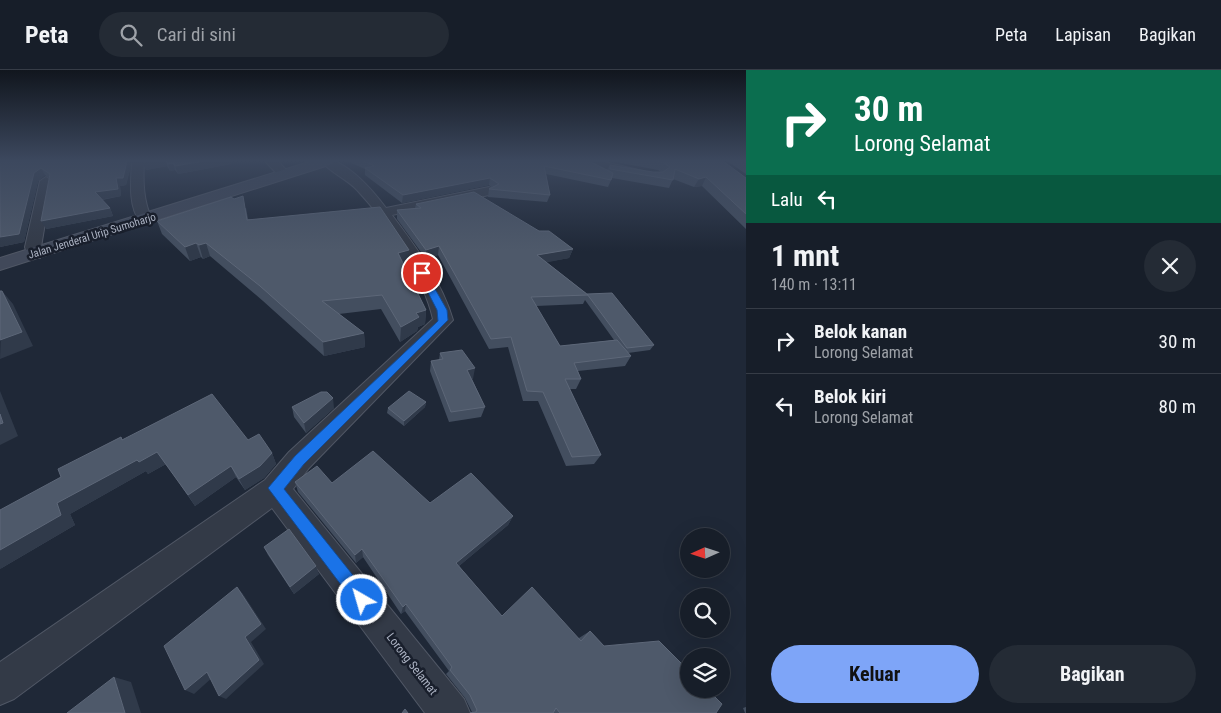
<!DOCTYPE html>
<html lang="id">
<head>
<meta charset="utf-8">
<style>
  body { margin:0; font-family:"Roboto Condensed",sans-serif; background:#242b35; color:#f1f3f6; height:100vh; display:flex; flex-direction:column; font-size:19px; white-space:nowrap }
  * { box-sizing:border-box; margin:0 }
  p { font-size:16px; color:#9ea2a8 }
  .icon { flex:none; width:28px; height:28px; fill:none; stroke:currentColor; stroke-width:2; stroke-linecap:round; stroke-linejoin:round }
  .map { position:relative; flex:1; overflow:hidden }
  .side { display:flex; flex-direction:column; background:#171e29; width:475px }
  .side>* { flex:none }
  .banner { background:#0b6e4f; color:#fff; overflow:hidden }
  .needle { width:32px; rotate:267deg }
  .fabs { position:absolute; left:680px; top:458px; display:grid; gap:10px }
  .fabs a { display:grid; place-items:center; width:50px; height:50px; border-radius:50%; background:#171e29; box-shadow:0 5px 20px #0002,0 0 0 1px #363c46; font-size:25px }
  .pin { position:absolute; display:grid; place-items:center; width:42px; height:42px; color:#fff; margin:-21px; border:2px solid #fff; border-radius:50%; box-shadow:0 1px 5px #0007 }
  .me { position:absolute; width:55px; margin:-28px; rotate:322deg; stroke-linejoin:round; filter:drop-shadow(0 0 4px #0008) }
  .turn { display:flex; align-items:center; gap:18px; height:105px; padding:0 25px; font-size:22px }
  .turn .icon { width:65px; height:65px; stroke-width:2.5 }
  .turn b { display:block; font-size:35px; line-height:42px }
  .then { display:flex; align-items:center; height:48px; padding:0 25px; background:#0003; gap:10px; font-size:19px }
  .round { display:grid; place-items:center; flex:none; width:52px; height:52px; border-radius:26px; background:#242b35 }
  .overview { display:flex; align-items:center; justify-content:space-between; height:85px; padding:0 25px }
  h1 { font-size:30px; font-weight:700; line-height:38px }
  .cta { display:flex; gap:10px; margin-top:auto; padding:10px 25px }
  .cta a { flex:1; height:58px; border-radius:30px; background:#7ea5f8; color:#111; font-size:20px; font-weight:700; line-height:58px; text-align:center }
  .cta a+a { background:#242b35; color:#f1f3f6 }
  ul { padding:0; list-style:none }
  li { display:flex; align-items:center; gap:15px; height:65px; padding:0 25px; border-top:1px solid #363c46 }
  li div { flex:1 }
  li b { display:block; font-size:19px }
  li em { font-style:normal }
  header { display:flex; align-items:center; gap:30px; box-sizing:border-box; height:70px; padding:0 25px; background:#171e29; border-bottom:1px solid #363c46 }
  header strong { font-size:24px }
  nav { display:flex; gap:28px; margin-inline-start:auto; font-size:18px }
  .search { width:350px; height:45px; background:#242b35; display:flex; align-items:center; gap:12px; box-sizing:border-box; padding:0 18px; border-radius:28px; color:#9ea2a8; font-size:19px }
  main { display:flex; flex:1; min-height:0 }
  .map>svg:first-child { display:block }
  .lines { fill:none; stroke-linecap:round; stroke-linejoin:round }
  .street-casing { stroke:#505765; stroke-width:2 }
  .secondary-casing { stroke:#505765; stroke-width:2 }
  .street { fill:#333a47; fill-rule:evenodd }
  .secondary { fill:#41495a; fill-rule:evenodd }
  .wall { fill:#434e5f; fill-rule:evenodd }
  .shaded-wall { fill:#303a4a }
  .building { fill:#4e596a; stroke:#5d6778 }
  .route { fill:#1a73e8; stroke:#114b97 }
  .labels { text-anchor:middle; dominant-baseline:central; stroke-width:5; stroke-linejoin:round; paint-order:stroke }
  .far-street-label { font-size:11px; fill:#adb4c4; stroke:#191f2c }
  .street-label { font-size:12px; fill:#adb4c4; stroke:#191f2c }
</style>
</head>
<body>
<header>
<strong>Peta</strong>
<div class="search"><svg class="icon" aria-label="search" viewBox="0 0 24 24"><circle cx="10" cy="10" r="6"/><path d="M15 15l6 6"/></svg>Cari di sini</div>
<nav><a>Peta</a><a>Lapisan</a><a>Bagikan</a></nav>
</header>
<main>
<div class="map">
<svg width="746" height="643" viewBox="0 0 746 643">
  <rect width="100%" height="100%" fill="#1f2837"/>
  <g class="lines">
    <defs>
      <path id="street" d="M132,91H144C143,111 143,131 152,149L150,152H140C128,135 131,111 132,91Z
        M265,91H278L287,101L281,105L277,104Z
        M321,91C326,91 333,90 337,92C357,102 373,121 386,138L489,117L496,121L489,125L392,145C416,177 442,212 453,250L309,398L293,419L464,629L470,643H425L272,438L14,629L0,635V592L265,410L289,382L433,249C423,206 387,152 357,120C347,109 331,103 321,91Z
        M577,91H600L643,101L645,104L639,108L579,93Z
        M46,107L52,111L41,177L42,184L40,188H28L25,177L40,111Z"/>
      <path id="secondary" d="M312,91H334L332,94L0,200V188Z"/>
    </defs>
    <use href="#street" class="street-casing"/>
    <use href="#secondary" class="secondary-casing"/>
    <use href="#street" class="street"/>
    <use href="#secondary" class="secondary"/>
  </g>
  <path class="wall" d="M0,91H132L126,115L120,116L121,126L102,130L110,138L113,146L46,159L49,108L45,105L38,111L24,172L0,177Z
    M143,91H230L231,94L178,104L175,100L170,101L167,96L146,100Z
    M347,91H589L607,100L610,95L653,102H661L658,100L610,91H723L746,108V159L702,116L694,117L673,109L669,118L612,108L608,117L546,104L550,125L547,132L488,127L489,119L492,118L489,115L402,133L365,105V99Z
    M727,91H746V104Z
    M416,134L539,161L573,179L569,188L546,192L654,275L650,280L628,283L631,286L625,296L578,301L581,309L576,319H570L601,385L594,394L566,396L538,331H523L508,277L489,279L438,185L426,189L397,149V140L415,138ZM585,230L614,270L560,276L536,236L583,234Z
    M246,138L248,149L408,194L404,195L426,240L425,254L418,257L417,261L400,272L381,239L339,244L364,263L365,277L324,286L263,231L210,186L203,189L201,187L190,191L162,164L157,151Z
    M440,283L473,309H472L485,337L481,347L449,352L430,301L431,291L439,290Z
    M426,332L425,337L404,356L387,343L388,338Z
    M292,337L334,338L306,363L294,347Z
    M121,367L123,370H248L272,383L276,394L264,408L245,420L236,407L195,436L166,394L148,404L146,401L70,444L75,455L0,499L61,407Z
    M295,412L332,413L430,433L513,446L508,455L459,496L502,546L579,568L590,561L604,576L716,643H469L472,642L465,628L446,604L449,601L405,541L401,544L363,487L356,493L298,422Z
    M264,477L319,504L294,524L268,485Z
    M746,637V643H745L743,638Z"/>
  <path class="shaded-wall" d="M127,91H132L126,115L120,116L121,126L99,130L95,122L116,108Z
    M152,91H166L167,96L146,100L143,93Z
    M204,91H230L231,94L178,104L175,96Z
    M173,93L175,100L170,101L168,94Z
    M41,98L45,105L38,111L24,172L0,177V167L34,103Z
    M706,107L702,116L694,117L699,109Z
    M490,108L489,115L402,133L403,125Z
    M110,138L113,146L46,159L41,151Z
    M196,173L201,187L190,191L185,177Z
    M206,173L210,186L203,189L199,175Z
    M439,176L438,185L426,189V180Z
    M573,179L569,188L534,195L537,185Z
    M409,180L408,194L398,197V183Z
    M2,221L13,234L33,276L0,289Z
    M426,240L425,254L418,257L417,261L400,272L401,257L416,243Z
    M364,263L365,277L324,286L323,272Z
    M475,298L473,309L465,310L467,300Z
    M0,321L18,366L0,375Z
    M333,328L334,338L306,363L304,353Z
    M426,332L425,337L404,356V351Z
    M157,382L166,394L148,404L146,401L70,444L75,455L0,499V480L57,433L137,390Z
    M272,383L276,394L264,408L245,420L239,409Z
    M231,396L236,407L195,436L188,425Z
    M513,446L508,455L453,501L456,493Z
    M362,479L363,487L356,493L355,485Z
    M316,496L319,504L294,524L290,517Z
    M237,517L243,524L266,559L251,572L264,594L226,629L219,626L245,567Z
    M406,534L405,541L401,544L403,537Z
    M207,602L214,606L194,624L185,620Z
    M114,607L131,612L141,643H125Z"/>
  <path class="building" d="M0,91H127L123,108H116L118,119L95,122L110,138L41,151L50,104L41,98L34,103L19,164L0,167Z
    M166,91H204L175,96L173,93L168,94Z
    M364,91H589L613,103L611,110L544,96L550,125L489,119L499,114L490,108L403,125L365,98L374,96Z
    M657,91H723L746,108V144L706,107L699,109L675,99L673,110L610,99V95L653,102H663L670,97L662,92Z
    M474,122L539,161H549L573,179L537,185L588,225L531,227L560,276L617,270L631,286L574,293L581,309H565L601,385L572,387L543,322L527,321L511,267L491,269L439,176L426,180L397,140L421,138L416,134Z
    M243,126L247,150L380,137L409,180L398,183L426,240L416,243L419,247L401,257L382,225L322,231L364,263L323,272L260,216L206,173L199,175L196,173L185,177L157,151L231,127L234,129Z
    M0,221H2L22,262L0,270Z
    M612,223L654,275L627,278L587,224Z
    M462,280L475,298L467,300L485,337L451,342L431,291L443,289L440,283Z
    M409,321L426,332L404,351L388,338Z
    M321,322H327L333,328L304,353L292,337Z
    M212,324L248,370L259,364L272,383L260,396L239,409L231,396L188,425L157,382L139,392L137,390L57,433L61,445L0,480V440L61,407L58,399L121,367L122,370Z
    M0,344L3,353L0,354Z
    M373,381L430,433L471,403L513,446L456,493L502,546L532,517L581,571L590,561L604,576L659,571L689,601V619H707L722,634L716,643H560L556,638L553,643H470L476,642L477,640L470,625L450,600L452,597L406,534L403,537L362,479L355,485L295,412L317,396L332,413Z
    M289,459L316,496L290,517L264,477Z
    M237,517L261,554L245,567L259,590L219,626L207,602L185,620L164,576Z
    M114,607L125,643H67Z
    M405,639L408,643H402Z"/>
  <linearGradient id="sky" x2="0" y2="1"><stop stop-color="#11161e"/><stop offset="0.5" stop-color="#3c485e"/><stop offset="1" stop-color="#3c485e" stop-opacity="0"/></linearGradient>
  <rect width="746" height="181" fill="url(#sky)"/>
  <path class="route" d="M419,201L426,203L447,240L448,250L304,394L284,419L368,524L371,530L368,536L362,538L357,536L268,418L295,386L438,251L437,240L418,203Z"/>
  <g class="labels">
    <g class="far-street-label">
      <text transform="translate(92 166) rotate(-17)">Jalan Jenderal Urip Sumoharjo</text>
    </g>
    <g class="street-label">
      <text transform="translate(412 594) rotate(52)">Lorong Selamat</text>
    </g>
  </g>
</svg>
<div class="fabs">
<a><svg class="needle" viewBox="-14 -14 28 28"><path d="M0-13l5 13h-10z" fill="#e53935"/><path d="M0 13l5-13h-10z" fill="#9ea2a8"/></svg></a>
<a><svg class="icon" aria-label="search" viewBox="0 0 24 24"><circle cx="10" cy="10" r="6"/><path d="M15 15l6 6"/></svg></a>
<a><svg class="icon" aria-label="layers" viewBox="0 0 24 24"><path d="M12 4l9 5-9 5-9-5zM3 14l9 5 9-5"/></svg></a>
</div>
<div class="pin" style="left:422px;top:203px;background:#d93025"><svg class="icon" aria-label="arrive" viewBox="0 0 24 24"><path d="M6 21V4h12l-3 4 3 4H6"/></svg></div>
<svg class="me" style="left:362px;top:530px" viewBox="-20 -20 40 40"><circle r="17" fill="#1a73e8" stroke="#fff" stroke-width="3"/><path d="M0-11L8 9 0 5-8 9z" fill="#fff"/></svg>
</div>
<section class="side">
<div class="banner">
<div class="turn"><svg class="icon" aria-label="right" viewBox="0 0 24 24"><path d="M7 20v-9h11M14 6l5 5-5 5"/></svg><div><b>30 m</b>Lorong Selamat</div></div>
<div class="then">Lalu<svg class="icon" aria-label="left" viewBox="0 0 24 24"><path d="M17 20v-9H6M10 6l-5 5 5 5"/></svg></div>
</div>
<div class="overview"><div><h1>1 mnt</h1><p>140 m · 13:11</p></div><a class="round"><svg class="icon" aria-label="close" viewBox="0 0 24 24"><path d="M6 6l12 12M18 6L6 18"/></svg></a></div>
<ul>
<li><svg class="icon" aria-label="right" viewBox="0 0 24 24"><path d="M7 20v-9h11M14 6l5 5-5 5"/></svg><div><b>Belok kanan</b><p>Lorong Selamat</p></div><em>30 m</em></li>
<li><svg class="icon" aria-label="left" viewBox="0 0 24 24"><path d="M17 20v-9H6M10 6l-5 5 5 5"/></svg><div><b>Belok kiri</b><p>Lorong Selamat</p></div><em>80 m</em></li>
</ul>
<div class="cta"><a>Keluar</a><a>Bagikan</a></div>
</section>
</main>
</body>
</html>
